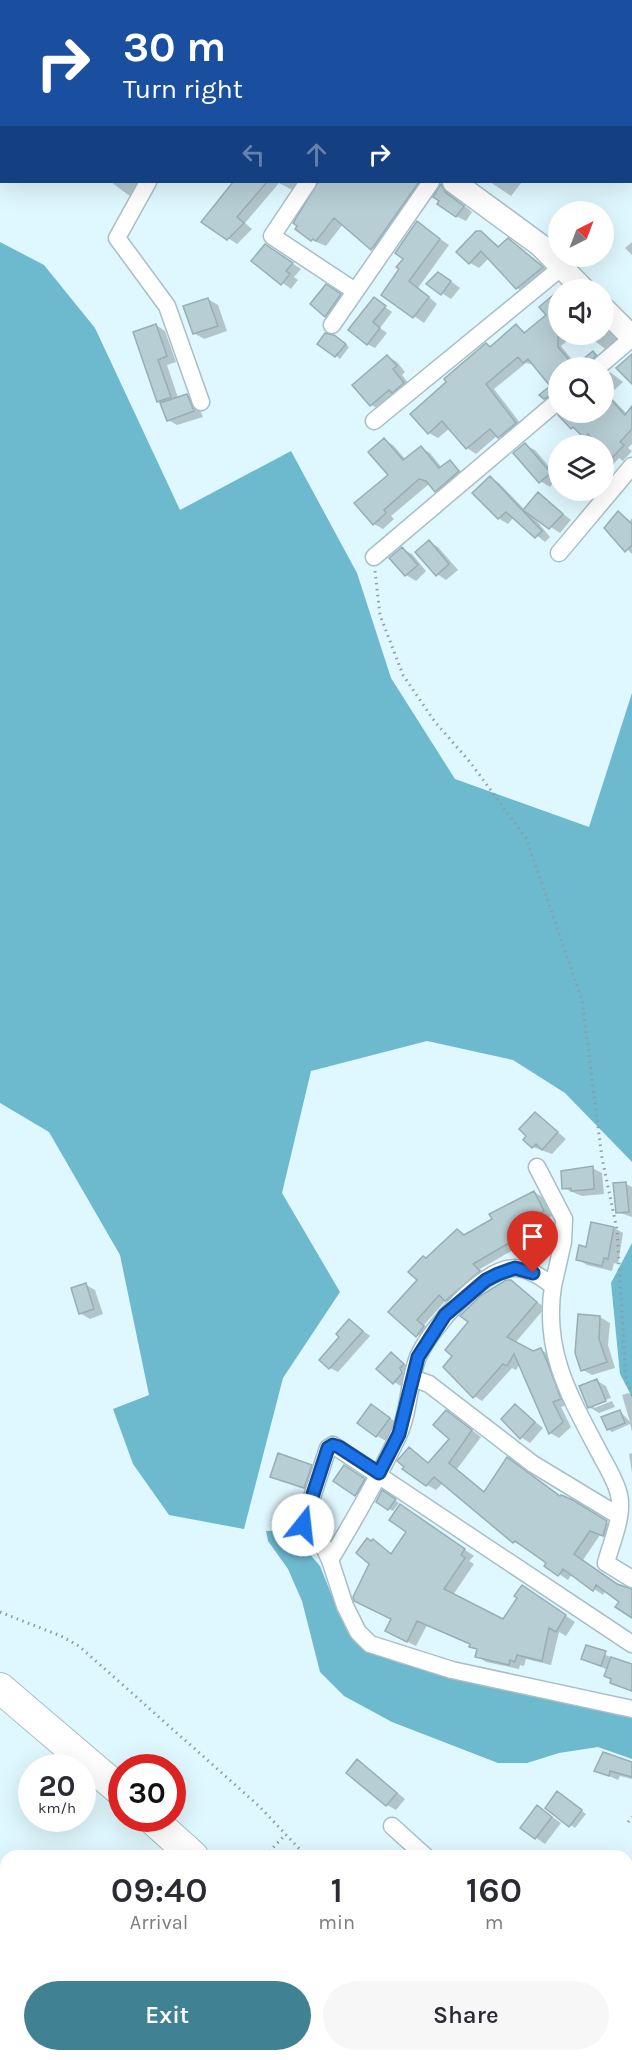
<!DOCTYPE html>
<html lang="en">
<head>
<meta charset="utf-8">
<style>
  body { margin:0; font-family:Karla,sans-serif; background:#f7f7f7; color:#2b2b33; height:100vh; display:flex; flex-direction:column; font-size:22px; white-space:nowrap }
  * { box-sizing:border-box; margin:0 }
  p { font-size:20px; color:#7c7c81 }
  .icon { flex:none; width:33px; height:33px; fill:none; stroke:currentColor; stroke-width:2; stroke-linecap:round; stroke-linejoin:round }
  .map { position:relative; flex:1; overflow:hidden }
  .sheet { position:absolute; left:0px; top:1850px; width:633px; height:212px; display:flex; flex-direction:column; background:#fff; border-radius:18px 18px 0 0; box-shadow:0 6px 24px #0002 }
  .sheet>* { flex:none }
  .banner { position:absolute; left:0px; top:0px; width:633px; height:183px; box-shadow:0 6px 24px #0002; background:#1a4fa0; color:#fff; overflow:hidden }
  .needle { width:39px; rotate:42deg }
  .tools { position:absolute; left:548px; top:201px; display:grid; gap:12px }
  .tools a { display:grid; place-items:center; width:66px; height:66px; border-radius:50%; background:#fff; box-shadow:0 6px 24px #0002; font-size:30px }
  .speed { position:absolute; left:18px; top:1754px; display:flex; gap:12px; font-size:30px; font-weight:700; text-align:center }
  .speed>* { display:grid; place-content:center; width:78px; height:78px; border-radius:50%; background:#fff; box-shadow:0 6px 24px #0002; line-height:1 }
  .speed small { font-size:15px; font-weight:400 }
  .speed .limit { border:9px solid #d22; background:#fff; color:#111 }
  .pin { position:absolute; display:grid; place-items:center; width:51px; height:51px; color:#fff; margin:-62px -26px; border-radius:50% 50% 50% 0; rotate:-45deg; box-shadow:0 0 6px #0007 }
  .pin .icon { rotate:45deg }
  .me { position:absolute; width:66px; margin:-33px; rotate:16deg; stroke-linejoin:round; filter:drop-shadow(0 0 4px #0008) }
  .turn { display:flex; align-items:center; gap:21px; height:126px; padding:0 24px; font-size:27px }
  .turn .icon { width:78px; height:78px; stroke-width:2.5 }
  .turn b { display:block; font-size:42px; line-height:51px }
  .lanes { display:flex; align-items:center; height:57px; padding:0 24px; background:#0003; justify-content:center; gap:30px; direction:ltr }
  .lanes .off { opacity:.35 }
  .eta { display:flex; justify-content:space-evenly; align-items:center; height:102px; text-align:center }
  .eta b { font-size:36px; font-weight:600; line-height:42px }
  .cta { display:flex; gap:12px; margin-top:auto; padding:12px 24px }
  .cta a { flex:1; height:69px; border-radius:36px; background:#408293; color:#fff; font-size:24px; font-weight:600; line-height:69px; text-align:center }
  .cta a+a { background:#f7f7f7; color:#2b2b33 }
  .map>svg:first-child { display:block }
  .forest { fill:#6db9ce }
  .shadow { fill:#0003 }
  .building { fill:#b7ced5; stroke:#98aeb5; stroke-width:1.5 }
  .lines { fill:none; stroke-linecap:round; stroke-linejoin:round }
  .street-casing { stroke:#a8bfc5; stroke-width:19 }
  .secondary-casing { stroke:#a8bfc5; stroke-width:25 }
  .highway-casing { stroke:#a8bfc5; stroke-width:32 }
  .path { stroke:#8c9ea3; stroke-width:3; stroke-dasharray:1.5 4.5; stroke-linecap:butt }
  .street { stroke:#fff; stroke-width:16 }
  .secondary { stroke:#fff; stroke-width:22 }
  .highway { stroke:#fff; stroke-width:30 }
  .route-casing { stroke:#114b97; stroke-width:15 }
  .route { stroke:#1a73e8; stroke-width:10 }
</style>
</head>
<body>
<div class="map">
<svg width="632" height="2060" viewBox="0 0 632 2060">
  <rect width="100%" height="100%" fill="#dff7fe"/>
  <path class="forest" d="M413,0H632V175V2Z
    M0,242L44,265L95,328L180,510L291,451L357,573L391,678L455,779L589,827L632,693V1162L565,1093L513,1060L427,1041L311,1071L282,1193L340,1292L283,1378L244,1529L169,1515L133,1464L113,1409L149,1395L120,1255L49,1132L0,1103Z
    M632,1243V1397L620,1374L611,1283Z
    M266,1531H284L301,1544L320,1566L340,1616L353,1640L365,1650L399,1663L459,1678L632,1716V1759L598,1747L559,1753L527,1763H498L392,1722L344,1696L320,1672L302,1601L288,1569L268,1541Z"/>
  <path class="shadow" d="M116,0H146L149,2H116Z
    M168,0H236V2H168Z
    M269,0H300V2H269Z
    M363,0H398V2H363Z
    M0,6L2,8V30L0,29Z
    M111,182H141L136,199L127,194Z
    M235,182L240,185L243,182H303L300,194L279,183L245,223L252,229L237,244L203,221Z
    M319,182H432L381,254L343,224L326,246L312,240Z
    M490,182H522L511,196Z
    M442,187L472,212L466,221L456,216Z
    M426,229L449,245L418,288L437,304L424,323L383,294Z
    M481,232L500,247L508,240L517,245L551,273L526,293L517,288L489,258L479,268L470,263Z
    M632,242V255L625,248Z
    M274,251L301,269L294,277L298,280L291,289L253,261Z
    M448,279L460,288L451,299L428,284Z
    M557,290L558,334H575L561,346L577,366L593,352L602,358L598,368H558V400L554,404L544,398L552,386L535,365L526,363L494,389L524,428L508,442L498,435L476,454L467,448L450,428L438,438L429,433L487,345L492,348L516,326L527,333L549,316L541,307Z
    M336,292L349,301L335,321L326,315Z
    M208,299L218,305L227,331L204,339L194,333Z
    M374,299L392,312L380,328L387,333L375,348L367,344Z
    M603,324L620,341L609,352L586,334H603Z
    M156,325L165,331L176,362L167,365L178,398L187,395L196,401L203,417L177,425L168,420L162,404L158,401Z
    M339,339L349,347L340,359L319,343Z
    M387,356L397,362L405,372L402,375L413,389L381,410L371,405Z
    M610,372L623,382L609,395L627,414L632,409V444L628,448L632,451L623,461L619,458L603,476V446H592L560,415L603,412V377Z
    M384,440L393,445L406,460L421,448L430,453L442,468L450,462L467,477L445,496L429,484L391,516L394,519L383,529L374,524L390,475Z
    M525,445L535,450L558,477L550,487L540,481Z
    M490,477L499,483L525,510L538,494L571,520L560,533L531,514L550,537L545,542L514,517L508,524L498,518Z
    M618,513L630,521L632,518V554L606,528Z
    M429,542L438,547L458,570L446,580L437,574Z
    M402,549L412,554L426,571L416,581L406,575L391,558Z
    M536,1114L566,1139L552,1154L533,1147Z
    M592,1168L602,1173L604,1194L582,1196L563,1188Z
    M626,1184L632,1187V1217L617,1212Z
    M534,1192L542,1197L552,1216L548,1218L553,1227L480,1269L487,1276L455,1305L446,1300L424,1325L432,1332L426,1341L390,1312L419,1280L427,1260L457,1230L466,1236Z
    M614,1228L623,1233L618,1264L614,1263L612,1271L587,1265L578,1259Z
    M511,1281L545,1308L515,1343L533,1353L541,1350L550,1355L569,1404L561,1407L571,1427L559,1438L550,1433L520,1364L516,1370L512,1368L482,1401L474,1396Z
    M86,1285L95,1290L103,1314L90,1319L80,1313Z
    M579,1316L600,1317L610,1323L608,1345L615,1368L592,1375L583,1370Z
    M349,1320L370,1336L338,1372L330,1368Z
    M391,1354L413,1370L404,1388L394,1382Z
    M597,1381L606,1386L611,1398L594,1404V1408L612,1401L615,1407L599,1413L589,1407Z
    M629,1393L632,1395V1432L630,1424L612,1432L608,1429L620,1411L630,1422L622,1395Z
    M372,1406L399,1424L386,1441L377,1436Z
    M515,1406L543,1428L530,1443L521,1437Z
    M456,1418L481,1437L457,1469L485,1492L561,1497L616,1528L612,1540L600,1535L583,1560L632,1593V1617L621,1601L606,1590L603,1595L572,1574L568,1580L559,1574L548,1562L524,1546L523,1547L514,1542L443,1483L436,1490L427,1485L409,1449L430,1464L451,1438Z
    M632,1453V1473L629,1454Z
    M311,1466L320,1472L314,1492L272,1476Z
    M354,1472L373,1485L365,1500L335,1480Z
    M383,1492L399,1503L393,1511L389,1509Z
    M410,1512L474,1556L469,1561L474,1564L453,1595L504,1621L531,1592L575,1622L566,1636L559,1632L551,1665L526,1659L524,1666L520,1665L519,1669L486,1662L477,1656L478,1650L471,1644L427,1625L416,1646L396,1636L393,1619L371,1564L372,1543L373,1541L392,1554L408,1531Z
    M587,1647L632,1666V1692L612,1682L608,1670L583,1659Z
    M358,1761L405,1799L396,1810L387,1805Z
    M632,1764V1779L620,1776L618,1780L596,1770Z
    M561,1795L586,1814L575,1828L547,1808Z
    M538,1807L561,1823L545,1844L522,1828Z
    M632,1897V1929L627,1924V1902Z
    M627,2003L632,2010V2023L627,2026Z
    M571,2055H602L605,2060H562Z"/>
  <path class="building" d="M233,182H267L237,217L244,223L227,240L201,222Z
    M318,182H419L371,250L334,218L316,241L313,239L311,241L295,229L297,226L293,223Z
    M441,184L446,193L464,206L456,217L437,204L439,201L433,197Z
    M417,221L440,239L409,281L429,297L413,318L381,295L399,269L396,267L403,259L395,253Z
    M476,231H481L498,247L508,238L543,267L516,289L481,251L469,264L456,252Z
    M265,244L293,263L286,271L290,274L281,285L251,261Z
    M438,272L451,281L441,295L426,284Z
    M326,284L341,294L325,317L310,304Z
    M558,291V347L574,366L593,351L596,355L587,368H558V391L544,399L539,395L550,386L528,359L523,363L518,357L486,384L516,423L498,438L490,429L466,449L442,421L428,434L410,414L446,382L444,379L486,343L490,347L516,324L524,333L546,315L539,307Z
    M374,297L386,306L373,322L380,328L367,345L348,330Z
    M208,298L218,326L193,334L183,306Z
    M156,324L167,356L158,360L171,397L157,402L133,332Z
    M325,333L334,335L346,344L335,357L317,344Z
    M632,354V384L616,368Z
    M387,355L397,366L393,369L404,383L392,393L389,390L370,406L352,385Z
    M603,391L625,415L632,406V429L620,442L624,445L613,457L588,434L584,438L573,427L571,429L558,415L561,412H603Z
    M187,394L194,411L167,421L160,403Z
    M384,438L403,460L421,446L439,468L450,460L459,471L435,492L426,481L419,479L384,510L386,513L373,525L354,503L388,475L368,452Z
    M525,443L551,473L539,483L513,453Z
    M490,476L542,531L535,538L506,512L498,519L472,493Z
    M538,492L563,514L549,529L523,510Z
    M618,511L632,524V545L625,552L604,528Z
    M429,540L449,564L436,576L415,552Z
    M402,547L418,565L405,576L389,558Z
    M535,1112L558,1132L542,1150L536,1144L532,1148L523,1140L526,1136L519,1129Z
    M593,1166L594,1189L571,1191V1188L562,1189L561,1171Z
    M626,1182L629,1212L616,1213L613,1183Z
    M534,1191L544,1211L541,1213L545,1222L473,1264L480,1271L445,1301L439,1295L417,1320L424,1326L416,1337L388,1312L417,1280L408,1272L423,1256L426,1258L457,1229L464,1235L492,1219L489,1214Z
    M591,1222L614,1227L608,1259L604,1258L602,1266L576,1260L579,1245L586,1247Z
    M506,1280H511L537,1302L507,1337L533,1351L541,1348L547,1361L561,1399L553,1402L563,1422L549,1434L514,1354L507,1366L503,1364L473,1398L443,1367L452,1356L445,1350L468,1322L460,1316L480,1296Z
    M86,1283L94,1309L79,1314L71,1288Z
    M578,1314L600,1316L599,1339L607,1362L581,1371L575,1353Z
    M349,1319L363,1331L329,1369L319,1360L339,1337L336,1334Z
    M391,1352L404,1364L400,1368L402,1373L393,1384L376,1369Z
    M597,1379L606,1401L588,1408L579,1386Z
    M371,1404L390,1418L376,1437L357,1423Z
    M515,1404L535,1422L520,1439L501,1419Z
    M446,1410L472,1430L449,1463L484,1492L507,1457L560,1496L561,1495L573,1500L607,1521L603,1536L590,1531L574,1554L617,1584L632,1589V1618L615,1607L619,1602L596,1585L593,1591L563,1569L558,1576L544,1566L546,1563L515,1541L513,1543L434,1477L426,1486L402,1469L404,1467L397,1461L409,1447L428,1463L449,1439L433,1425Z
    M620,1410L625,1423L607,1430L601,1417Z
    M278,1453L312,1465L304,1488L270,1477Z
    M344,1465L365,1479L355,1496L333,1481Z
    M382,1490L396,1499L388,1510L376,1502Z
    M400,1504L465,1549L461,1555L465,1558L444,1589L503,1619L517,1598L514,1596L522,1585L566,1615L556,1632L549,1628L542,1661L517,1655L515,1662L510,1660L509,1665L475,1657L477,1649L469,1647L470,1644L417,1621L407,1642L385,1631L391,1619L354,1601L353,1597L369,1564L356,1553L367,1538L371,1541L373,1539L391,1554L406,1532L389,1520Z
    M586,1645L606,1651L601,1666L581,1659Z
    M611,1657L632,1664V1691L610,1683L611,1679L604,1676Z
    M603,1752L632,1762V1777L610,1771L609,1776L594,1771Z
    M357,1759L397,1793L386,1806L346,1773Z
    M557,1791L582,1810L569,1827L545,1808Z
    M537,1805L552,1817L535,1839L520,1828Z"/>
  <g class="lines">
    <defs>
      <path id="street" d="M155,0L156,2
        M244,0V2
        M340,2V0
        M148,182L117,238L167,306L201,402
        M308,182L272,236L355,291
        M332,325L431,182
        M597,368L632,338
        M374,421L562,267
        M559,553L632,466
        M374,557L558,401
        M537,1167L564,1219L563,1242L553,1286
        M413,1378L429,1384L533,1464L619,1516
        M330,1560L322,1543L303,1525L328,1448L333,1445L632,1644
        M632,1579L606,1563C611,1543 624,1516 619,1495C616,1480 605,1464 598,1450C569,1395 543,1351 553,1286C543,1278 530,1269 516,1268C483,1267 430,1329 418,1357C408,1382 410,1411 398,1436C378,1479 354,1520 330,1560L345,1606L358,1632L370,1644L452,1670L632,1709
        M392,1826L425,1856
        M603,2055L606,2060"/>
      <path id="secondary" d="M50,0L53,2
        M454,182L540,245L584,290
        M603,308L632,337"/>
      <path id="highway" d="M0,1688L122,1792
        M151,1818L193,1856
        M388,2055L393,2060"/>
    </defs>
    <use href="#street" class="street-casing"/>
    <use href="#secondary" class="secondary-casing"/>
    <use href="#highway" class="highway-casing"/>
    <path class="path" d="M375,571L380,615L403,675L435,722L470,762L526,838L582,1000L602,1158L617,1230L626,1382L632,1391
      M0,1612L61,1636L79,1646L259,1806L306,1856
      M628,1822L632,1817
      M265,1856L286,1834
      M0,1937L6,1934
      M229,2055L235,2060"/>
    <use href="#street" class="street"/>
    <use href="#secondary" class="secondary"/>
    <use href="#highway" class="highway"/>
  </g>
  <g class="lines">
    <defs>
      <path id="route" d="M303,1525L328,1448L333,1445L339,1447L379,1473L399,1434L418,1357L445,1315L486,1280L498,1274L515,1268L533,1273"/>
    </defs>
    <use href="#route" class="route-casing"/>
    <use href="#route" class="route"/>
  </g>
</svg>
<div class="tools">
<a><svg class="needle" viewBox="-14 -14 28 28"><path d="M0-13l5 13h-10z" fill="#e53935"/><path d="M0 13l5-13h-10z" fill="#7c7c81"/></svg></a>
<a><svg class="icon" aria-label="sound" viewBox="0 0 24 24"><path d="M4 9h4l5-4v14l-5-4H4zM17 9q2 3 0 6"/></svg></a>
<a><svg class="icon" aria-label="search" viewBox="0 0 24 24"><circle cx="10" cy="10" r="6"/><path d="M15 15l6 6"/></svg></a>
<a><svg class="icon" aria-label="layers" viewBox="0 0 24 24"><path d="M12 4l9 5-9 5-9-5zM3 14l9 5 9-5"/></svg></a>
</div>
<div class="speed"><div>20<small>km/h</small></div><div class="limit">30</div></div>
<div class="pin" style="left:533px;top:1273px;background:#d93025"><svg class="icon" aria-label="arrive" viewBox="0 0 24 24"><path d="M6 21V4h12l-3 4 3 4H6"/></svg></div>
<svg class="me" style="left:303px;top:1525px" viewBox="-20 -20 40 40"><circle r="19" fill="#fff"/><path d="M0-13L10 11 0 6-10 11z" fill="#1a73e8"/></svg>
<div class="banner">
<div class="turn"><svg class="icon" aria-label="right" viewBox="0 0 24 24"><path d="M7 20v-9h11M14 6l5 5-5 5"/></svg><div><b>30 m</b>Turn right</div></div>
<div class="lanes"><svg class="icon off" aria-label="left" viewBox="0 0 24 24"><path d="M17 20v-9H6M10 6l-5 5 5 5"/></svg><svg class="icon off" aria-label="ahead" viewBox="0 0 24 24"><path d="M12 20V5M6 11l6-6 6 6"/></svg><svg class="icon" aria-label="right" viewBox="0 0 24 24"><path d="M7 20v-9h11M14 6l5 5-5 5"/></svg></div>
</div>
<section class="sheet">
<div class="eta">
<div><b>09:40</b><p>Arrival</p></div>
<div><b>1</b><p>min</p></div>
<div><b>160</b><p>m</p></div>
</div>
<div class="cta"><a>Exit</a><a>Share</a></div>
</section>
</div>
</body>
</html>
